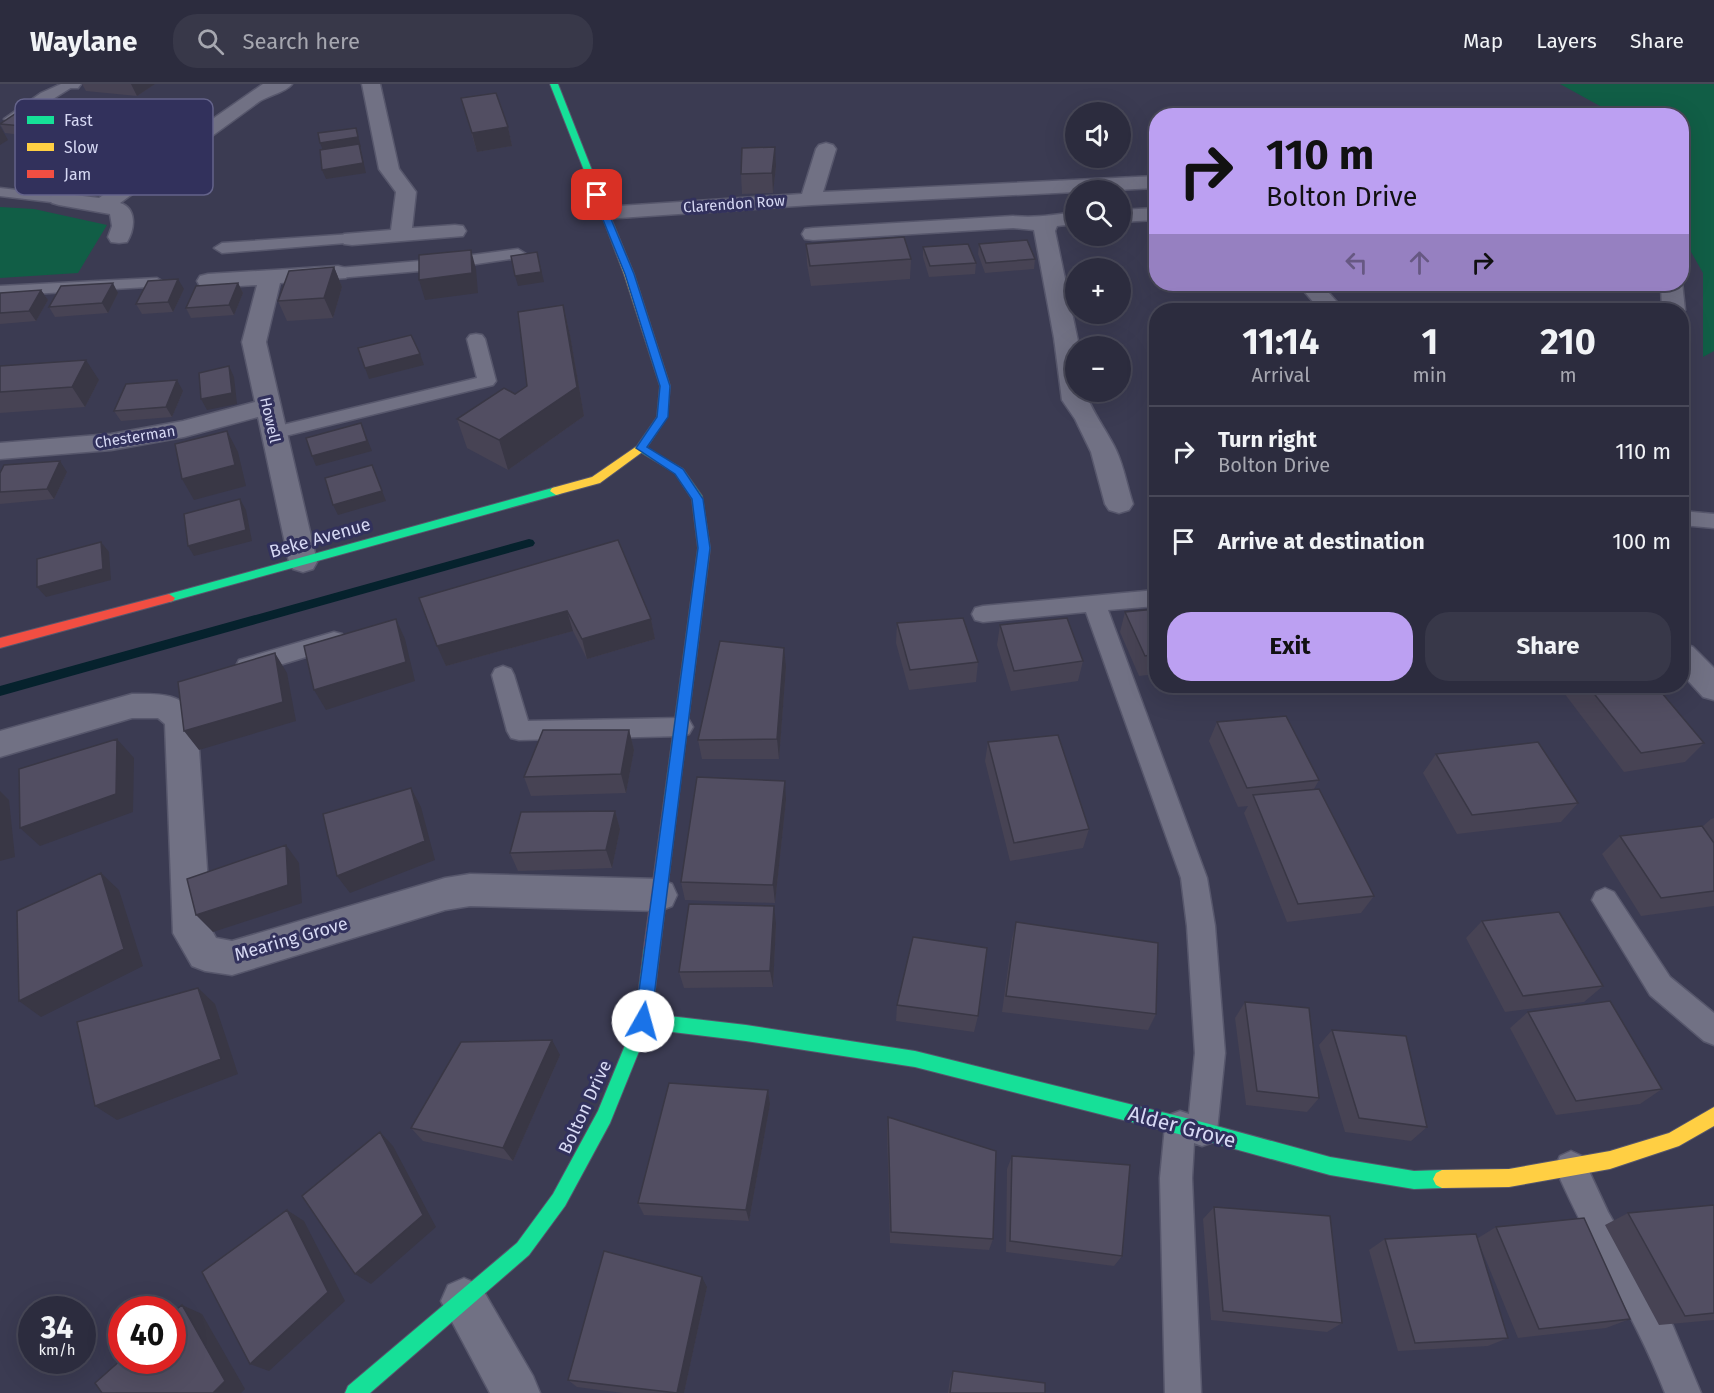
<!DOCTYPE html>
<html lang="en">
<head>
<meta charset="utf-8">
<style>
  body { margin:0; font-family:"Fira Sans",sans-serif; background:#383849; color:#f1f3f6; height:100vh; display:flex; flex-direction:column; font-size:22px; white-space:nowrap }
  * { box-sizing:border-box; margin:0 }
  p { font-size:20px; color:#a6a7b0 }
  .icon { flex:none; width:33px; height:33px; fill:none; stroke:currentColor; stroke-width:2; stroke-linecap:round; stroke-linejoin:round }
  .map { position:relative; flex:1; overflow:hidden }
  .details { position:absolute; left:1149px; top:219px; width:540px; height:390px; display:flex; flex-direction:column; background:#2c2c3e; border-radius:24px; box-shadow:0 6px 24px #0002,0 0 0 2px #484858 }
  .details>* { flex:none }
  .guide { position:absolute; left:1149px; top:24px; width:540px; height:183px; border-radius:24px; box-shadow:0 6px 24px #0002,0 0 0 2px #484858; background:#bca0f2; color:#111; overflow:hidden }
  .fabs { position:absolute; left:1065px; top:18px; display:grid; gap:12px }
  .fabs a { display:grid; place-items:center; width:66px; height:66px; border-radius:50%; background:#2c2c3e; box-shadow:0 6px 24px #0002,0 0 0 2px #484858; font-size:30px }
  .speed { position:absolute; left:18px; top:1212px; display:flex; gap:12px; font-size:30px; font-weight:700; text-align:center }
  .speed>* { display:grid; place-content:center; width:78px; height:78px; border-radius:50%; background:#2c2c3e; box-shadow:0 6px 24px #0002,0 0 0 2px #484858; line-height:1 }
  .speed small { font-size:15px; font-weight:400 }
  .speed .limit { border:9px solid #d22; background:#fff; color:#111 }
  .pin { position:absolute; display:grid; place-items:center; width:51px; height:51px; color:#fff; margin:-26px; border-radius:12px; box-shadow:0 3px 9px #0006 }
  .me { position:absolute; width:66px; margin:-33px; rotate:7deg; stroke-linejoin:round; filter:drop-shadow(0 0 4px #0008) }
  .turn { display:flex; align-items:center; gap:21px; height:126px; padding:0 18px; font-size:27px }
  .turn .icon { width:78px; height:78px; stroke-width:2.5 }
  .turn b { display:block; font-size:42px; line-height:51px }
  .lanes { display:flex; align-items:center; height:57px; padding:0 18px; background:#0003; justify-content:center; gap:30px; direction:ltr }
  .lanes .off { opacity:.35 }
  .eta { display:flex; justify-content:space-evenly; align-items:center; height:102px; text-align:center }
  .eta b { font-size:36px; font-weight:700; line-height:42px }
  .action { display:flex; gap:12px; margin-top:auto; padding:12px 18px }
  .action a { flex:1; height:69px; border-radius:24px; background:#bca0f2; color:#111; font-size:24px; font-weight:700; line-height:69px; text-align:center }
  .action a+a { background:#383849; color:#f1f3f6 }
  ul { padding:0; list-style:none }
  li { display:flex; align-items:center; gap:18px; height:90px; padding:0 18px; border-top:2px solid #484858 }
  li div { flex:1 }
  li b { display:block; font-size:22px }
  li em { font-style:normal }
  header { display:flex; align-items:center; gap:36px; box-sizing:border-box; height:84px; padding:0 30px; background:#2c2c3e; border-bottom:2px solid #484858 }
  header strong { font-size:28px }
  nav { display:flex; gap:33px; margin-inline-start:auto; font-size:21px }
  .search { width:420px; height:54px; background:#383849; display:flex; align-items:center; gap:15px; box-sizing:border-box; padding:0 21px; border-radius:24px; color:#a6a7b0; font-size:22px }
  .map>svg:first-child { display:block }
  .green { fill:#115e46 }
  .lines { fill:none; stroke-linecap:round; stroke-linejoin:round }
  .stream { fill:#06222d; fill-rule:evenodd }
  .lane-casing { stroke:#57576c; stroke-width:3 }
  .street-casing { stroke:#57576c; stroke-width:3 }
  .fast-casing { stroke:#57576c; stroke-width:2 }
  .slow-casing { stroke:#57576c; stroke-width:2 }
  .jam-casing { stroke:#57576c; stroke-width:2 }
  .lane { fill:#717184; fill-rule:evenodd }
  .street { fill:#717184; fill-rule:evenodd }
  .fast { fill:#16e098; fill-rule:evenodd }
  .slow { fill:#ffcf43; fill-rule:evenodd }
  .jam { fill:#f24e42; fill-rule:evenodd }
  .wall { fill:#474354 }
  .shaded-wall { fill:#393745 }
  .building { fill:#524e62; stroke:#393745; stroke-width:1.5 }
  .route { fill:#1a73e8; stroke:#114b97; stroke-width:1.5 }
  .labels { text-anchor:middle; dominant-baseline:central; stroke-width:6; stroke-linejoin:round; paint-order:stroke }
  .far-street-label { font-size:15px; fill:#d7d9f4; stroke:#32315c }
  .street-label { font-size:18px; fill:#d7d9f4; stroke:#32315c }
  .near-street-label { font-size:21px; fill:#d7d9f4; stroke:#32315c }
  .key { fill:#32315c; stroke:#64638a; stroke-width:1.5 }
  .key-label { font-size:16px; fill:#d7d9f4 }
</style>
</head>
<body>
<header>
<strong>Waylane</strong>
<div class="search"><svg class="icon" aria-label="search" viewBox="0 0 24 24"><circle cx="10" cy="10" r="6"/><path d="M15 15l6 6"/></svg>Search here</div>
<nav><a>Map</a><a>Layers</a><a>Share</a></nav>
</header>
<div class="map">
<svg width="1714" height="1309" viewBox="0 0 1714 1309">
  <rect width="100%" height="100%" fill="#3b3b52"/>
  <path class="green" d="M1560,0H1714V267L1703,273V189L1682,152V32L1611,31L1609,27Z
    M0,123L34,125L107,141L78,189L0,194Z"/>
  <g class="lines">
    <path class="stream" d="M529,455L533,456L535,459L533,462L0,612V602Z"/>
    <defs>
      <path id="lane" d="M61,0H77L16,38L11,39L4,35L41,9Z
        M0,104L59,111L66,115L59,119L0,112Z
        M352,150L360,155L358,158L222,169L214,164L222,159Z
        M518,165L526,170L524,173L443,185L338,194L330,189L338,184L443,175Z
        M157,194L165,199L163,202L0,212V202Z
        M476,250L482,251L485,255L496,297L493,301L273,355L266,353L264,349L266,345L477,294L467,255L470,251Z
        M1682,427L1714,430V444L1682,441Z
        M1156,506V522L1108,526L1207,794L1215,842L1225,969L1217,1047L1213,1058L1202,1062L1194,1059L1192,1094L1201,1309H1165L1160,1094L1165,1042L1169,1031L1180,1027L1189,1030L1195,969L1187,842L1181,794L1086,528L983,538L975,536L972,530L975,524L983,522Z
        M334,548L342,550L345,556L342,562L247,591L239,588L236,582L239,576Z
        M503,582L511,585L514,591L528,637L681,634L689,636L693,643L689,650L681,652L519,656L511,654L507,647L492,591L495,585Z
        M1605,804L1614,808L1670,893L1714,929V961L1704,957L1650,911L1592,816L1596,808Z
        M1571,1067L1582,1072L1608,1128L1673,1242L1701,1309H1665C1635,1231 1588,1161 1555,1083L1560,1072Z"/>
      <path id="street" d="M62,0H81L78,4H65Z
        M263,0H292C286,8 270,11 260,17L120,119C137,124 135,145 127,158L119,159L111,158L108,153L112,142L110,130L59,121L52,119L49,115L52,111L59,109L99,114Z
        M362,0H380L399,85L416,108L412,144L455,141L463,142L466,147L463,152L352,161L344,160L341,155L344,150L391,146L396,108L379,85Z
        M826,59L833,61L836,65L823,108L1156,92V104L812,121L604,135L597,133L594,129L597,125L604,123L802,110L816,65L819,61Z
        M1156,124V136L1120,138V126Z
        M1076,128V140L1057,142L1055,147L1079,262H1076V308H1086C1088,322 1109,350 1116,366C1124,383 1127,402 1133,420L1129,426L1119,429L1109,426L1105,420L1091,368L1075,335L1062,316L1054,254L1034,146L1013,144L813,156L805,155L802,150L805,145L813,144L1013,132C1037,134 1052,131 1076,128Z
        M338,182L346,184L349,189L346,194L280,199L266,258L317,478L313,485L303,488L293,485L289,478L258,333L184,353L111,366L0,375V359L111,350L183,337L255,318L242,258L257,201L208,204L200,202L197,197L200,192L208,190Z
        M1682,198L1685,226L1682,230V226H1662L1661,200H1682Z
        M1298,200H1321L1344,226H1320Z
        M1682,559L1693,563L1714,584V616L1703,613L1682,590Z
        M132,610C159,610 183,608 197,635L211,845L216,854L232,857L445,794L470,790L659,795L672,800L677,811L672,822L659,827L470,822L445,826L232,891L205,887L192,882L173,849L165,640L158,634H132L0,673V647Z
        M464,1194L480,1201L533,1292L540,1309H490L441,1217L448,1201Z"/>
      <path id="fast" d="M550,0H558L610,132L609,134L602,132Z
        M641,361L683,385L702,412L710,464L678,717L676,721L671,723L666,721L664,717L698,464L692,415L675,389L637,366L636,364Z
        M556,403L562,407L560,410L169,518L163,514L169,510Z
        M652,857L657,859L660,864L652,930L746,941L915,967L1202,1038L1330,1073L1414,1087L1442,1086L1448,1089L1451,1095L1448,1101L1442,1104L1414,1105L1330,1091L1202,1056L915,983L746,957L648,945L610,1039L565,1122L529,1171L370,1309H345L348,1302L517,1159L553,1110L598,1027L635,937L644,864L647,859Z"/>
      <path id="slow" d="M606,129L610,132L634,190L670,302L667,333L645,366L600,399L556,411L550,407L552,404L592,393L637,362L657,333L660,302L624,190L602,132Z
        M1714,1023V1042L1679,1062L1610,1085L1509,1103L1442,1104L1436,1101L1433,1095L1436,1089L1442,1086L1509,1085L1610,1067L1669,1049Z"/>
      <path id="jam" d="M169,510L175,514L173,517L0,564V554Z
        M671,711L676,713L678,717L660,864L657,869L652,871L647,869L644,864L664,717L666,713Z"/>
    </defs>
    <use href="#lane" class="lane-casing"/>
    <use href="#street" class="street-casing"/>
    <use href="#fast" class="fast-casing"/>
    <use href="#slow" class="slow-casing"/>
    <use href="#jam" class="jam-casing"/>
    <use href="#lane" class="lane"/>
    <use href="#street" class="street"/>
    <use href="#fast" class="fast"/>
    <use href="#slow" class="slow"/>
    <use href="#jam" class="jam"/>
  </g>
  <path class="wall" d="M82,0H155L137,12L86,7Z
    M461,14L508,43L512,62L477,68Z
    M69,33L39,53L5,49L0,40Z
    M776,82L773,109L742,110L741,90Z
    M806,160L911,175L910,195L811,202L807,180Z
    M979,160L1035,175L1034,185L985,189L978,170Z
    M923,163L976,179L975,190L929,193L923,173Z
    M334,183L342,203L333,234L287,237L278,217Z
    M238,199L243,209L234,231L191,234L186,224Z
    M184,205L173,228L142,230L136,220Z
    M41,206L48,216L36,237L0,240V209Z
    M118,209L108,229L55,233L49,223Z
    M563,221L570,251L584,332L508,386L467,364L457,335L515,310L527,302Z
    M0,282L99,296L85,323L0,329Z
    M183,307L172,333L121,337L114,327Z
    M67,388L54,415L0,420V389Z
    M419,514L651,535L655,555L587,575L573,547L446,582Z
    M1156,525V590L1139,592L1120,548L1125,528Z
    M897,539L978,578L976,598L909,606L896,559Z
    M1000,541L1083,577L1078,597L1011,607L997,561Z
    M786,583L779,675H702L698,656Z
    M1563,602H1656L1704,659L1685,678L1624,688L1561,605Z
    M1217,638L1319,696L1314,705L1374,812L1361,829L1287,838L1244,729L1248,722L1238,723L1209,657Z
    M629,646L634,666L626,709L531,712L524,693Z
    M988,658L1089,745L1083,764L1010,777L985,677Z
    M1436,670L1578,719L1561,738L1457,750L1423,689Z
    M786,716L775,819L685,816L681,798Z
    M615,727L620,745L612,784L518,787L510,769Z
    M1714,734V822L1641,832L1602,770L1620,752L1702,743L1711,735Z
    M1482,837L1603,902L1584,918L1505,928L1466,854Z
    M1016,838L1156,930L1148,946L1002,928L1012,855Z
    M776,840L773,903L684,904L679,888Z
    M1245,918L1319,1014L1307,1028L1246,1021L1235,934Z
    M897,921L978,932L974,948L896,937Z
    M1528,928L1662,1005L1640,1020L1556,1031L1510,944Z
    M1332,946L1427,1043L1411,1057L1345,1048L1319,961Z
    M560,971L513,1077L423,1057L411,1044Z
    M768,1006L770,1020L749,1137L644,1131L638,1119Z
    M888,1033L993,1155L989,1166L890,1159L887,1047Z
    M1012,1072L1122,1172L1114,1182L1006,1168L1007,1085Z
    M1714,1121V1236L1659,1241L1605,1141L1628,1129Z
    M1214,1123L1342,1239L1327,1248L1211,1236L1203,1135Z
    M1496,1143L1630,1235L1606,1244L1518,1254L1478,1157L1508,1254L1488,1262L1398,1267L1369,1166L1385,1155L1478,1154Z
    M707,1203L684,1309H623L577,1303L568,1296Z
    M953,1287L1045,1309H948L950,1295Z"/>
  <path class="shaded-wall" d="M131,0H155L137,12Z
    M64,24L69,33L39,53L34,43Z
    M0,42L8,56L0,61Z
    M508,43L512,62L477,68L472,49Z
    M356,44L361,63H360L366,89L326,95L322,86L324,69L320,59Z
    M775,63L776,82L773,109L772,89Z
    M471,166L476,185L478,209L425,216L419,196Z
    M537,168L544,198L518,202L515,192Z
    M334,183L342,203L333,234L324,214Z
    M178,195L184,205L173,228L168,218Z
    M113,199L118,209L108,229L102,219Z
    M238,199L243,209L234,231L229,221Z
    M41,206L48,216L36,237L29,227Z
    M563,221L570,251L584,332L508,386L499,356L577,303Z
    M420,270L424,281L369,295L365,284Z
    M86,276L99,296L85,323L72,303Z
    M229,282L234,293L237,320L207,326L201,315Z
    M177,296L183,307L172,333L166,323Z
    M361,339L372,367L316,382L312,372Z
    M227,347L238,368L246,402L194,416L182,395Z
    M60,377L67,388L54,415L47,405Z
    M372,381L386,417L338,431L333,421Z
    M240,415L246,426L252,457L194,472L188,462Z
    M101,458L109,468L111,496L46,513L37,503Z
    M567,527L573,547L446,582L437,562Z
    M396,535L405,555L415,597L326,626L314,606Z
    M651,535L655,555L587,575L582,555Z
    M784,564L786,583L779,675L777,655Z
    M275,569L287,589L296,637L199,666L184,647Z
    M629,646L634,666L626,709L621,690Z
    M117,655L134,674L133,728L40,762L20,744Z
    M785,697L786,716L775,819L773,801Z
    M411,704L421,723L435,776L350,809L337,792Z
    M0,707L9,716L15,773L0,777Z
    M615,727L620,745L612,784L606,766Z
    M286,761L299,779L302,819L213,848L196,831Z
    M101,789L119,806L143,882L41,933L19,917Z
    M774,822L776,840L773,903L770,887Z
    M198,904L215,920L238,990L117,1036L95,1022Z
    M552,956L560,971L513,1077L503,1064Z
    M768,1006L770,1020L749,1137L746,1126Z
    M380,1048L393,1062L436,1143L371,1200L355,1190Z
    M287,1126L304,1137L345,1217L269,1287L250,1280Z
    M702,1193L707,1203L684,1309H677Z
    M182,1221L202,1230L245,1305L241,1309H213Z"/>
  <path class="building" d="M496,9L508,43L472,49L461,14Z
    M30,20L64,24L34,43L0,40Z
    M356,44L358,53L320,59L318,49Z
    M359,60L363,79L322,86L320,66Z
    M775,63L772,89L741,90L742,64Z
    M904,153L911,175L810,182L806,160Z
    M1027,156L1035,175L986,179L979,160Z
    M968,160L976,179L930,182L923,163Z
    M471,166L472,189L419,196V171Z
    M537,168L541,188L515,192L511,172Z
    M334,183L324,214L278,217L289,187Z
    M178,195L168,218L136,220L148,197Z
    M113,199L102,219L49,223L61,202Z
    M238,199L229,221L186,224L196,202Z
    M41,206L29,227L0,229V209Z
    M563,221L577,303L499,356L457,335L504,304L515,310L527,302L518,228Z
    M411,251L420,270L365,284L358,264Z
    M86,276L72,303L0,308V282Z
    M229,282L232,309L201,315L199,289Z
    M177,296L166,323L114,327L126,300Z
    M361,339L367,357L312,372L306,354Z
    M227,347L235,381L182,395L175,360Z
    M60,377L47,405L0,408V389L4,381Z
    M372,381L382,407L333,421L325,394Z
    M240,415L246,446L188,462L184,430Z
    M618,456L651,535L582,555L567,527L437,562L419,514Z
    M101,458L103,485L37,503V475Z
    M1156,525V570L1145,572L1125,528Z
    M963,534L978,578L910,586L897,539Z
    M1067,534L1083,577L1014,587L1000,541Z
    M396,535L406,578L314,606L304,562Z
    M720,557L784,564L777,655L698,656Z
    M275,569L283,618L184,647L178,598Z
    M1588,602H1656L1704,659L1641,669Z
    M1286,632L1319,696L1247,704L1217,638Z
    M543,646H629L621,690L524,693Z
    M1058,651L1089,745L1014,759L988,658Z
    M117,655L116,710L20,744L19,685Z
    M1538,658L1578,719L1472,731L1436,670Z
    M697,693L785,697L773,801L681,798Z
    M411,704L425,757L337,792L323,730Z
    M1319,705L1374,812L1298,820L1253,711Z
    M615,727L606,766L510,769L521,728Z
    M1702,742L1714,759V807L1661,814L1620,752Z
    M286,761L288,801L196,831L187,795Z
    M101,789L124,865L19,917L17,827Z
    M689,820L774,822L770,887L679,888Z
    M1559,828L1603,902L1523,912L1482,837Z
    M1016,838L1158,859L1156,930L1006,912Z
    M913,853L987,864L978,932L897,921Z
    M198,904L221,975L95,1022L77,938Z
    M1610,917L1662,1005L1576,1017L1528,928Z
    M1245,918L1309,924L1319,1014L1257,1007Z
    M1332,946L1406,952L1427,1043L1359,1034Z
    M552,956L503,1064L411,1044L461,958Z
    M669,999L768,1006L746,1126L638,1119Z
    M888,1033L996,1067L993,1155L891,1148Z
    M380,1048L423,1131L355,1190L302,1112Z
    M1012,1072L1130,1081L1122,1172L1010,1157Z
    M1714,1121V1229L1685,1232L1628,1129Z
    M1214,1123L1330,1132L1342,1239L1223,1227Z
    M287,1126L328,1208L250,1280L202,1188Z
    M1584,1134L1630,1235L1539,1245L1496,1143Z
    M1476,1150L1508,1254L1415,1259L1385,1155Z
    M604,1167L702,1193L677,1309L568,1296Z
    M182,1221L225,1297L213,1309H102L95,1299L122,1275V1276H172V1229Z
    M953,1287L1045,1299V1309H950Z"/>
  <path class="route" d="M597,108L601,111L634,190L670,302L668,333L647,363L683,385L703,415L710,464L651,937L649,943L643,945L637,943L635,937L698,464L692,415L675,390L636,364L657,333L660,302L625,190L593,111Z"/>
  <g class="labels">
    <g class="far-street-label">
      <text transform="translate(734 120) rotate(-4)">Clarendon Row</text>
      <text transform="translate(270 336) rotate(77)">Howell</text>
      <text transform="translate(135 353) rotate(-9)">Chesterman</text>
    </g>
    <g class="street-label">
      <text transform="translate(320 454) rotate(-16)">Beke Avenue</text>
      <text transform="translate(291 855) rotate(-16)">Mearing Grove</text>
      <text transform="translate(585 1023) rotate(-65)">Bolton Drive</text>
    </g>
    <g class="near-street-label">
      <text transform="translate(1182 1043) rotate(15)">Alder Grove</text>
    </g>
  </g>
  <rect x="15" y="15" width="198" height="96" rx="9" class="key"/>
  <rect x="27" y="32" width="27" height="8" fill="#16e098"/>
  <rect x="27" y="59" width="27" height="8" fill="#ffcf43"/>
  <rect x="27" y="86" width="27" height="8" fill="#f24e42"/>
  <g class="key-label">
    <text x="64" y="42">Fast</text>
    <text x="64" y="69">Slow</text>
    <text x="64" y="96">Jam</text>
  </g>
</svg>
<div class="fabs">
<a><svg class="icon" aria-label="sound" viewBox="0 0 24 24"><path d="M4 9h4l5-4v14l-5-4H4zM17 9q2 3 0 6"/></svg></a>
<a><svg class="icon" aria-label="search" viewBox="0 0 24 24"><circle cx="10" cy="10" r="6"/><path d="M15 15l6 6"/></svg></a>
<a>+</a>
<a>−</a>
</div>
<div class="speed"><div>34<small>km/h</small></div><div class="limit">40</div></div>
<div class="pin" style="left:597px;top:111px;background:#d93025"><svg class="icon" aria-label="arrive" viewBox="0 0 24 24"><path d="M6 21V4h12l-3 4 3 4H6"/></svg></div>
<svg class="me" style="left:643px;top:937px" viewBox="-20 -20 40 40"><circle r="19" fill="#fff"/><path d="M0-13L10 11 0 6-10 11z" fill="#1a73e8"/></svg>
<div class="guide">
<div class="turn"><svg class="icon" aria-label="right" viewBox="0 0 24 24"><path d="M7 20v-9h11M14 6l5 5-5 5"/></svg><div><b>110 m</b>Bolton Drive</div></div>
<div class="lanes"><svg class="icon off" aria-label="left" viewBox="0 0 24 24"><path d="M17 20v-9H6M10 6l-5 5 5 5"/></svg><svg class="icon off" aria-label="ahead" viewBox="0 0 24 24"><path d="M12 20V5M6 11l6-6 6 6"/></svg><svg class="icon" aria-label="right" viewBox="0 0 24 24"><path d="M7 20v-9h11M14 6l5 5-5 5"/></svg></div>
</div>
<section class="details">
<div class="eta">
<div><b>11:14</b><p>Arrival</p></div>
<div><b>1</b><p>min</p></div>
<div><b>210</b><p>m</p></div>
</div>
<ul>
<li><svg class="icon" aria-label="right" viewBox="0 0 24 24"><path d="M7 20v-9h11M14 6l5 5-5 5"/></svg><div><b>Turn right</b><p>Bolton Drive</p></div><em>110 m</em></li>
<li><svg class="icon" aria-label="arrive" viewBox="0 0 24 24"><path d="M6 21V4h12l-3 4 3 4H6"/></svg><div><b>Arrive at destination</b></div><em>100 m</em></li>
</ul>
<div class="action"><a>Exit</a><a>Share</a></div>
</section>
</div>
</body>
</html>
